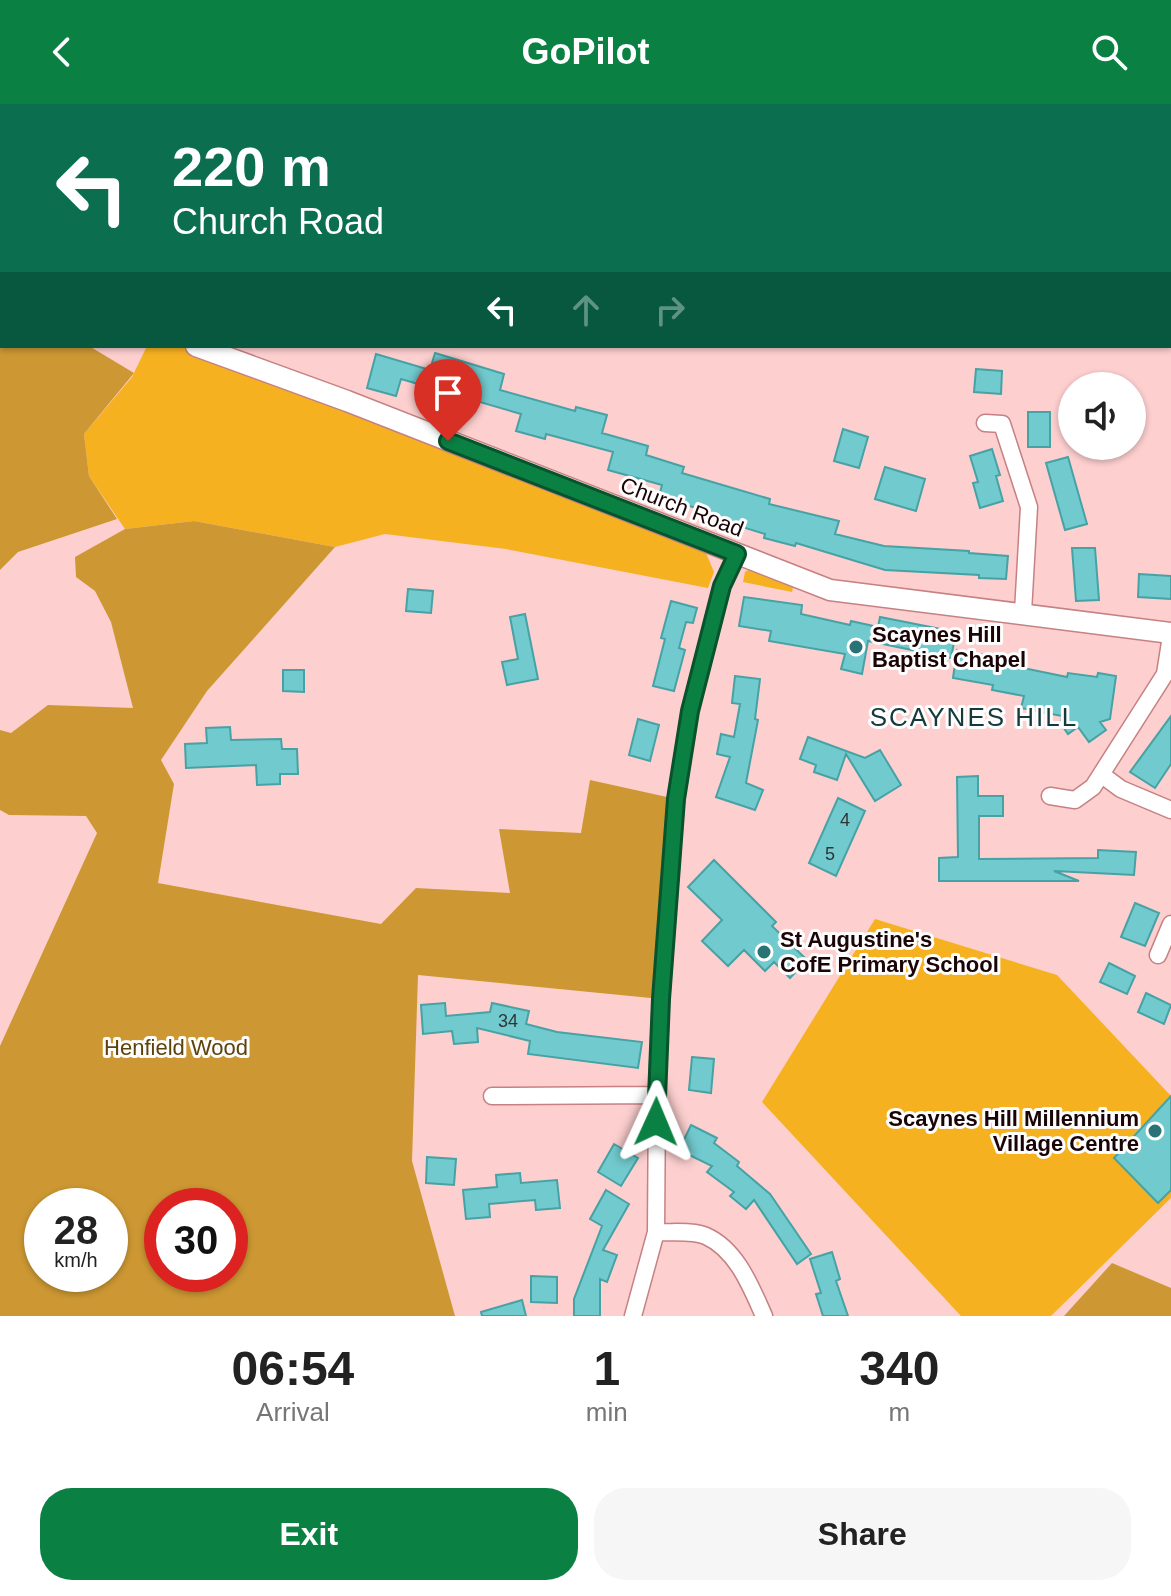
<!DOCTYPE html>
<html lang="en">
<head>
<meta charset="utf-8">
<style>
  body { margin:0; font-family:Arial,sans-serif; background:#f6f6f6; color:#222; height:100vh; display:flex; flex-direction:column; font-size:30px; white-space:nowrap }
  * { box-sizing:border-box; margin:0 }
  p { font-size:26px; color:#767676 }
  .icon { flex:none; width:44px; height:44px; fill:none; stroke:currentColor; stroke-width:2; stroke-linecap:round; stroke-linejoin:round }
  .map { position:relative; height:1212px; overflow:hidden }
  .drawer { display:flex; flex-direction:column; background:#fff; flex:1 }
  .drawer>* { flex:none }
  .hud { position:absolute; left:0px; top:0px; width:1172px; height:244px; box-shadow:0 2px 6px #0004; background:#0b6e4f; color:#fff; overflow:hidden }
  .buttons { position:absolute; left:1058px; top:268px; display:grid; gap:16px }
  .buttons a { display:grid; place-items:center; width:88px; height:88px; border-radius:50%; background:#fff; box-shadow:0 2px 6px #0004; font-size:40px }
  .speed { position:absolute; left:24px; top:1084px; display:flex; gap:16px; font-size:40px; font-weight:700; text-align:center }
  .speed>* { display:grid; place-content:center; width:104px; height:104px; border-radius:50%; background:#fff; box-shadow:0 2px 6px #0004; line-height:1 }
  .speed small { font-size:20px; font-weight:400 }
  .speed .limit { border:12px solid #d22; background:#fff; color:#111 }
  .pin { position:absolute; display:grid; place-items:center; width:68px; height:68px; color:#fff; margin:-82px -34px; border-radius:50% 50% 50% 0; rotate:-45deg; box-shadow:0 0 8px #0007 }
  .pin .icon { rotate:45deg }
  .me { position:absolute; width:88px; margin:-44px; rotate:1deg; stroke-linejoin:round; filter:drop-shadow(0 0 6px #0008) }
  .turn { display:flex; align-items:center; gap:28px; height:168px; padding:0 40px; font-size:36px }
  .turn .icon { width:104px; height:104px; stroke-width:2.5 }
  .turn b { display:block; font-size:56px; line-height:68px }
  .lanes { display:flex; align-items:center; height:76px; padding:0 40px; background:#0003; justify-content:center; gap:40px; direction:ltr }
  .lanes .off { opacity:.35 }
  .eta { display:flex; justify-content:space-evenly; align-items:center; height:136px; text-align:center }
  .eta b { font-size:48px; font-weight:800; line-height:56px }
  .button { display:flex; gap:16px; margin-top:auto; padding:16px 40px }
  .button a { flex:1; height:92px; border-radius:32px; background:#0b8043; color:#fff; font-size:32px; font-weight:800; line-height:92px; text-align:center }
  .button a+a { background:#f6f6f6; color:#222 }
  header { display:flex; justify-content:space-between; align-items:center; height:104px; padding:0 40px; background:#0b8043; color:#fff; font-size:36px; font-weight:800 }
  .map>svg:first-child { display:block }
  .green { fill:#f6b121 }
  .forest { fill:#cd9833; fill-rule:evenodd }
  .building { fill:#71cace; stroke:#46a2a5; stroke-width:2 }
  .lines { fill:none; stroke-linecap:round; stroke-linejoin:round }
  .minor-casing { stroke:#c68182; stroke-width:19 }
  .tertiary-casing { stroke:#c68182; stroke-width:23 }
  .minor { stroke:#fff; stroke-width:16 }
  .tertiary { stroke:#fff; stroke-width:20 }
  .route-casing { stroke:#07532c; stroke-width:20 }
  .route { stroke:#0b8043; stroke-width:14 }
  .poi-dot { fill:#297376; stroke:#fdfdfd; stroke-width:3 }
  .labels { text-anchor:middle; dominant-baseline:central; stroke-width:6; stroke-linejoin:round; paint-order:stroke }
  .number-label { font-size:18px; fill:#303638 }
  .street-label { font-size:22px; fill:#1b0406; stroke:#fdfdfd }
  .poi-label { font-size:22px; font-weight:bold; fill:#1b0406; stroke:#fdfdfd; text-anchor:start }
  .park-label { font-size:22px; fill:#5d420b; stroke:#fdfdfd }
  .quarter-label { font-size:26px; letter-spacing:2px; fill:#16393b; stroke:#fdfdfd }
</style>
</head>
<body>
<header><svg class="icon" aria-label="back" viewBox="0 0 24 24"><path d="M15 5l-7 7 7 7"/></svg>GoPilot<svg class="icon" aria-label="search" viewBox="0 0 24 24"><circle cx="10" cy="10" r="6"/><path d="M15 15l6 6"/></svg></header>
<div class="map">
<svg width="1171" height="1212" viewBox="0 0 1171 1212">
  <rect width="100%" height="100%" fill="#fdcfcf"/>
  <path class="green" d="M147,242H196L701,437L714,468L708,484L506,445L385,430L335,443L194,417L125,425L89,372L84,330L132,273Z
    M751,464L796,471L792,488L743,478L745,468Z
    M875,815L1057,871L1171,992V1094L1051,1212H961L762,998Z"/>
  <path class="forest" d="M0,98L2,242H89L134,269L84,330L89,372L117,415L18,448L0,466Z
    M194,417L335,443L207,587L161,656L174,680L158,779L381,820L416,784L510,789L499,725L581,729L590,676L676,695L661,895L418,871L412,1057L455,1212H0V942L97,729L86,712L9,711L0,706V626L11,629L48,601L133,604L111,518L95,487L76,473L75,453L125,425ZM42,1102H110V1170H42ZM162,1102H230V1170H162Z
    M1112,1159L1171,1184V1212H1064Z"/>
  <path class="building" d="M435,249L504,270L500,286L575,307L576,303L607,311L602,329L648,342L646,351L684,363L682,369L770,395L769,400L839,417L835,430L884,442L969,447V449L1008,452L1006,475L979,474V471L885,466L796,439L795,442L764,434L765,430L697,409L699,405L659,392L662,381L608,366L613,348L546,330L545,335L516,327L521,310L401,275L396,292L367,284L376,250L430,266Z
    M976,265L1002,267L1001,290L974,288Z
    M1028,308H1050V343H1028Z
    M843,325L868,333L859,364L834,357Z
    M992,345L1000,371L996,372L1003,397L980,404L973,379L978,378L970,352Z
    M1068,353L1087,420L1065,426L1046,359Z
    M885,363L925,375L916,407L875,395Z
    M1072,444H1095L1099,496L1076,497Z
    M1139,470L1171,472V495L1138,493Z
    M408,485L433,487L431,509L406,507Z
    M744,493L802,501L801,510L850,521L851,517L878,523L880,513L956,528L951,554L868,537L862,570L841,565L845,550L769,537L771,527L739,522Z
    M671,497L697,504L693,519L686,518L679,544L685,546L674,587L653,582L665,535L661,534Z
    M525,510L538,575L507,581L502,558L518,555L510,513Z
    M957,546L985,551L984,556L1067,573L1068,569L1097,573L1098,569L1116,572L1110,615L1100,618L1106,626L1089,638L1078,623L1068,630L1061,620L1062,612L1021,604L1024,592L992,586L993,581L953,574Z
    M283,566H304V588L283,587Z
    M735,572L760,575L755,615L758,616L746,679L763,686L755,706L716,693L730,653L717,650L721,630L734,633L740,600L732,599Z
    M1171,612V660L1155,684L1130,668Z
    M638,615L659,621L650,657L629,651Z
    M230,623L231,636L281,635L282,645H297L298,670H280V680L257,681L256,661L186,664L185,640L207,639L206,624Z
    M808,633L865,654L880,646L901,681L875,697L846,650L837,676L814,668L816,661L800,655Z
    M978,672V692H1003V712H979V755L1098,754V746L1136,748L1134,771L1054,767L1079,777H939V754L958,753L957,673Z
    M838,694L865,707L836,772L809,759Z
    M714,756L776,818L772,822L807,856L790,874L774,858L765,867L744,846L728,862L702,837L722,816L688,783Z
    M1135,799L1159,809L1145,842L1121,833Z
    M1109,859L1135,872L1127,890L1100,878Z
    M1146,889L1171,901L1164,920L1138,908Z
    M445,899L446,912L490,908L492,899L529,907L526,920L557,928L642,938L638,964L528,950L530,937L477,924L478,938L454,940L452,927L423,930L421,901Z
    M692,953L714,955L711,989L689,986Z
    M1171,992V1086L1158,1099L1114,1054Z
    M691,1021L717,1034L714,1039L739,1058L737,1062L770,1090L811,1150L797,1160L754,1096L746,1105L730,1092L734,1088L707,1068L712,1062L679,1046Z
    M614,1040L638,1054L621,1082L598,1068Z
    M427,1053L456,1055L454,1081L426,1079Z
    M520,1069L521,1079L557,1076L560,1104L536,1106L535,1096L489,1100L490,1113L466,1115L463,1086L497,1083L496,1071Z
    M606,1086L629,1100L603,1146L617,1151L607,1178L600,1175V1212H574V1195L602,1122L590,1115Z
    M832,1148L840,1175L836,1177L848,1212H823L816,1190L821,1189L810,1155Z
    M531,1172L557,1173V1199L531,1198Z
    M522,1196L526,1212H482L481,1208Z"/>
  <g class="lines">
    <defs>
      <path id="minor" d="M985,319L1002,320L1029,403L1023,508
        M1102,671L1121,685L1171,706
        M1050,692L1075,696L1093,683L1165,570L1171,532
        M1158,851L1171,820
        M492,992L657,991
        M656,1128C670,1129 693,1126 706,1132C737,1146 751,1183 764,1212
        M633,1212L656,1128L657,991L661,895L676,695L690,607L722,482L737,450"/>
      <path id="tertiary" d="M0,71L2,77
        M196,242L347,297L830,486L1171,529"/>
    </defs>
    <use href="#minor" class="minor-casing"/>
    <use href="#tertiary" class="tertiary-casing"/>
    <use href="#minor" class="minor"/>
    <use href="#tertiary" class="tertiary"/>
  </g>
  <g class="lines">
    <defs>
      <path id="route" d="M448,337L737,450L722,482L690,607L676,695L661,895L656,1018"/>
    </defs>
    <use href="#route" class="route-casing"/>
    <use href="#route" class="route"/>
  </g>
  <g class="poi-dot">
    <circle cx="856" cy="543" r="8"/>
    <circle cx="764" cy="848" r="8"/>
    <circle cx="1155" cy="1027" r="8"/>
  </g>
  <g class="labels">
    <g class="number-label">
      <text x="845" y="716">4</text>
      <text x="830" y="750">5</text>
      <text x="508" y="917">34</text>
    </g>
    <g class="street-label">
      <text transform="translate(682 403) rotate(21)">Church Road</text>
    </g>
    <g class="poi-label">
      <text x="872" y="530">Scaynes Hill<tspan x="872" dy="25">Baptist Chapel</tspan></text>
      <text x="780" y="835">St Augustine's<tspan x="780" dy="25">CofE Primary School</tspan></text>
      <text x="1139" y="1014" text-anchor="end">Scaynes Hill Millennium<tspan x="1139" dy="25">Village Centre</tspan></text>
    </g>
    <g class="park-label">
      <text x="176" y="943">Henfield Wood</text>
    </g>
    <g class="quarter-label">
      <text x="974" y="613">SCAYNES HILL</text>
    </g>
  </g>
</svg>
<div class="buttons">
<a><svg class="icon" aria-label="sound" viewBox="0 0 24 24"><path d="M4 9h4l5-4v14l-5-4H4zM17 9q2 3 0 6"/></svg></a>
</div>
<div class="speed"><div>28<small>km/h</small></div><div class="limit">30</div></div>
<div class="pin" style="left:448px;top:337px;background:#d93025"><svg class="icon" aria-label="arrive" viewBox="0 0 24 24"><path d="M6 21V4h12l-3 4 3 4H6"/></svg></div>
<svg class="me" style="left:656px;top:1018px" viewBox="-20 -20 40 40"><path d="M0-17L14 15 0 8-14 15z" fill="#0b8043" stroke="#fff" stroke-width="4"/></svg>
<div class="hud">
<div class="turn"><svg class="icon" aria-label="left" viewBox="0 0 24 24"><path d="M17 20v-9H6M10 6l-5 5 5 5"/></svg><div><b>220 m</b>Church Road</div></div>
<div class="lanes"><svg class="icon" aria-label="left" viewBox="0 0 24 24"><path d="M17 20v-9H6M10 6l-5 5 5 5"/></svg><svg class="icon off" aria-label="ahead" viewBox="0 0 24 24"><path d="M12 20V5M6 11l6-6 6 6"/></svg><svg class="icon off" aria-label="right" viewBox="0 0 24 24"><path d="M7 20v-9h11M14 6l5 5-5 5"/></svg></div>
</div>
</div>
<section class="drawer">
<div class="eta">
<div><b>06:54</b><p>Arrival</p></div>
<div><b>1</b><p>min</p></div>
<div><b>340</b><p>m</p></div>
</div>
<div class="button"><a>Exit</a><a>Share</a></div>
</section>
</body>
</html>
